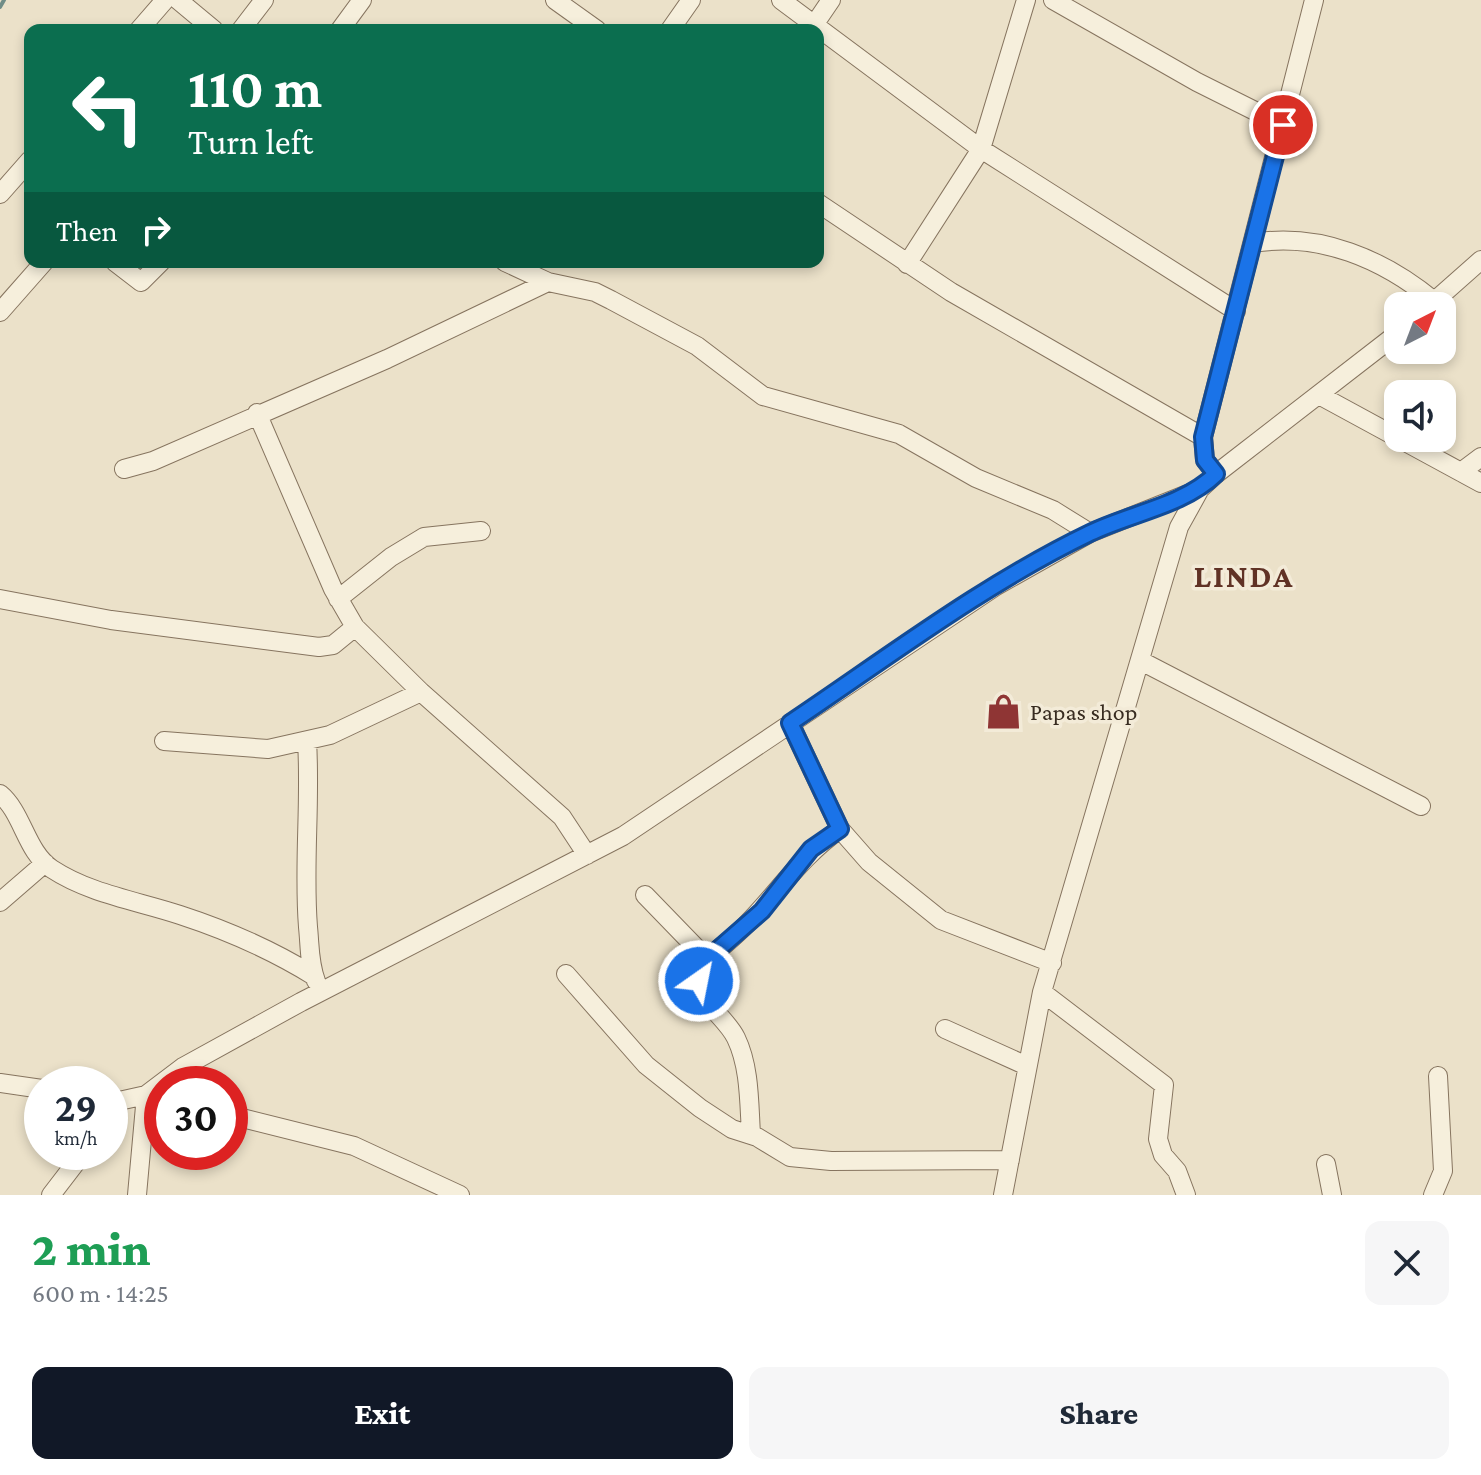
<!DOCTYPE html>
<html lang="en">
<head>
<meta charset="utf-8">
<style>
  body { margin:0; font-family:"Crimson Pro",serif; background:#f6f6f7; color:#1f2937; height:100vh; display:flex; flex-direction:column; font-size:30px; white-space:nowrap }
  * { box-sizing:border-box; margin:0 }
  p { font-size:26px; color:#747a83 }
  .icon { flex:none; width:44px; height:44px; fill:none; stroke:currentColor; stroke-width:2; stroke-linecap:round; stroke-linejoin:round }
  .map { position:relative; height:1195px; overflow:hidden }
  .drawer { display:flex; flex-direction:column; background:#fff; flex:1 }
  .drawer>* { flex:none }
  .top-card { position:absolute; left:24px; top:24px; width:800px; height:244px; border-radius:16px; box-shadow:0 4px 12px #0003; background:#0b6e4f; color:#fff; overflow:hidden }
  .needle { width:52px; rotate:42deg }
  .buttons { position:absolute; left:1384px; top:292px; display:grid; gap:16px }
  .buttons a { display:grid; place-items:center; width:72px; height:72px; border-radius:16px; background:#fff; box-shadow:0 4px 12px #0003; font-size:40px }
  .speed { position:absolute; left:24px; top:1066px; display:flex; gap:16px; font-size:40px; font-weight:700; text-align:center }
  .speed>* { display:grid; place-content:center; width:104px; height:104px; border-radius:50%; background:#fff; box-shadow:0 4px 12px #0003; line-height:1 }
  .speed small { font-size:20px; font-weight:400 }
  .speed .limit { border:12px solid #d22; background:#fff; color:#111 }
  .pin { position:absolute; display:grid; place-items:center; width:68px; height:68px; color:#fff; margin:-34px; border:4px solid #fff; border-radius:50%; box-shadow:0 2px 8px #0007 }
  .me { position:absolute; width:88px; margin:-44px; rotate:33deg; stroke-linejoin:round; filter:drop-shadow(0 0 6px #0008) }
  .turn { display:flex; align-items:center; gap:28px; height:168px; padding:0 32px; font-size:36px }
  .turn .icon { width:104px; height:104px; stroke-width:2.5 }
  .turn b { display:block; font-size:56px; line-height:68px }
  .then { display:flex; align-items:center; height:76px; padding:0 32px; background:#0003; gap:16px; font-size:30px }
  .round { display:grid; place-items:center; flex:none; width:84px; height:84px; border-radius:16px; background:#f6f6f7 }
  .overview { display:flex; align-items:center; justify-content:space-between; height:136px; padding:0 32px }
  h1 { font-size:48px; font-weight:800; line-height:60px; color:#1e9e55 }
  .cta { display:flex; gap:16px; margin-top:auto; padding:16px 32px }
  .cta a { flex:1; height:92px; border-radius:16px; background:#111827; color:#fff; font-size:32px; font-weight:800; line-height:92px; text-align:center }
  .cta a+a { background:#f6f6f7; color:#1f2937 }
  .map>svg:first-child { display:block }
  .lines { fill:none; stroke-linecap:round; stroke-linejoin:round }
  .stream { stroke:#708d87; stroke-width:4 }
  .minor-casing { stroke:#86745f; stroke-width:20 }
  .minor { stroke:#f6efdc; stroke-width:18 }
  .route-casing { stroke:#114b97; stroke-width:20 }
  .route { stroke:#1a73e8; stroke-width:14 }
  .labels { text-anchor:middle; dominant-baseline:central; stroke-width:7; stroke-linejoin:round; paint-order:stroke }
  .poi-label { font-size:24px; fill:#382c21; stroke:#f3ebd8; text-anchor:start }
  .district-label { font-size:32px; font-weight:bold; letter-spacing:2px; fill:#603225; stroke:#f3ebd8 }
</style>
</head>
<body>
<div class="map">
<svg width="1481" height="1195" viewBox="0 0 1481 1195">
  <rect width="100%" height="100%" fill="#ebe1c9"/>
  <g class="lines">
    <path class="stream" d="M0,7L4,0"/>
    <defs>
      <path id="minor" d="M178,0L214,30
        M555,0L597,30
        M781,0L981,149L1236,311
        M1053,0L1197,82L1283,125
        M814,25L831,0
        M139,30L165,0
        M241,30L264,0
        M340,30L362,0
        M670,30L691,0
        M0,194L30,160
        M818,203L951,292L1203,437
        M1253,243C1320,232 1383,259 1434,301
        M115,262L141,282L161,262
        M505,262L548,282L595,292L611,300L697,346L763,396L899,434L976,478L1053,510L1090,533
        M907,264L981,149L1026,0
        M1429,306L1481,260
        M0,312L44,262
        M1319,395L1481,483
        M257,413L333,589L355,627L421,692L562,817L587,855
        M124,469L153,461L387,359L548,282
        M1461,472L1481,457
        M1216,474L1205,460L1203,437L1314,0
        M0,599L111,620L319,647L333,645L355,627
        M338,599L391,557L424,537L481,531
        M1141,661L1421,806
        M790,723L840,829L869,862L941,920L1052,963
        M164,741L268,749L330,735L421,692
        M307,741C311,803 303,865 308,927C310,946 309,963 316,981
        M0,794C23,813 26,852 52,869C90,894 138,901 180,915C226,930 272,950 314,976
        M645,895L707,959
        M0,902L45,863
        M566,974L646,1065L700,1108L732,1129L757,1137L790,1157L831,1161L1010,1160
        M1042,992L1164,1085L1158,1139L1163,1155L1177,1171L1186,1195
        M945,1029L1027,1066
        M0,1083L42,1089
        M110,1103L146,1095L183,1067L301,1002L623,836L996,586L1090,533L1200,489
        M230,1115L354,1146L460,1195
        M751,1134C749,1103 750,1067 736,1038C726,1017 699,1003 698,977C698,963 715,952 724,945C769,908 793,862 840,829
        M1326,1164L1332,1195
        M51,1195L84,1152
        M137,1195L146,1095L162,1099
        M1003,1195L1042,992L1179,527L1200,489L1216,474L1398,333
        M1433,1195L1443,1171L1438,1076"/>
    </defs>
    <use href="#minor" class="minor-casing"/>
    <use href="#minor" class="minor"/>
  </g>
  <g class="lines">
    <defs>
      <path id="route" d="M699,981V970L707,959L762,911L811,849L840,829L790,723C887,658 984,584 1090,533C1131,513 1183,506 1216,474L1205,460L1203,437L1283,125"/>
    </defs>
    <use href="#route" class="route-casing"/>
    <use href="#route" class="route"/>
  </g>
  <defs>
    <symbol id="shop-bare" viewBox="-9 -9 18 18"><path d="M-5-2.5h2.3a2.7 3.5 0 0 1 5.4 0H5L5.5 6h-11ZM-1.5-2.5h3a1.5 2.3 0 0 0-3 0Z" fill="#8f3534" stroke="#f3ebd8" stroke-width="2.5" paint-order="stroke"/></symbol>
  </defs>
  <g fill-rule="evenodd">
    <use href="#shop-bare" x="978" y="686" width="51" height="51"/>
  </g>
  <g class="labels">
    <g class="poi-label">
      <text x="1030" y="711">Papas shop</text>
    </g>
    <g class="district-label">
      <text x="1244" y="576">LINDA</text>
    </g>
  </g>
</svg>
<div class="buttons">
<a><svg class="needle" viewBox="-14 -14 28 28"><path d="M0-13l5 13h-10z" fill="#e53935"/><path d="M0 13l5-13h-10z" fill="#747a83"/></svg></a>
<a><svg class="icon" aria-label="sound" viewBox="0 0 24 24"><path d="M4 9h4l5-4v14l-5-4H4zM17 9q2 3 0 6"/></svg></a>
</div>
<div class="speed"><div>29<small>km/h</small></div><div class="limit">30</div></div>
<div class="pin" style="left:1283px;top:125px;background:#d93025"><svg class="icon" aria-label="arrive" viewBox="0 0 24 24"><path d="M6 21V4h12l-3 4 3 4H6"/></svg></div>
<svg class="me" style="left:699px;top:981px" viewBox="-20 -20 40 40"><circle r="17" fill="#1a73e8" stroke="#fff" stroke-width="3"/><path d="M0-11L8 9 0 5-8 9z" fill="#fff"/></svg>
<div class="top-card">
<div class="turn"><svg class="icon" aria-label="left" viewBox="0 0 24 24"><path d="M17 20v-9H6M10 6l-5 5 5 5"/></svg><div><b>110 m</b>Turn left</div></div>
<div class="then">Then<svg class="icon" aria-label="right" viewBox="0 0 24 24"><path d="M7 20v-9h11M14 6l5 5-5 5"/></svg></div>
</div>
</div>
<section class="drawer">
<div class="overview"><div><h1>2 min</h1><p>600 m · 14:25</p></div><a class="round"><svg class="icon" aria-label="close" viewBox="0 0 24 24"><path d="M6 6l12 12M18 6L6 18"/></svg></a></div>
<div class="cta"><a>Exit</a><a>Share</a></div>
</section>
</body>
</html>
